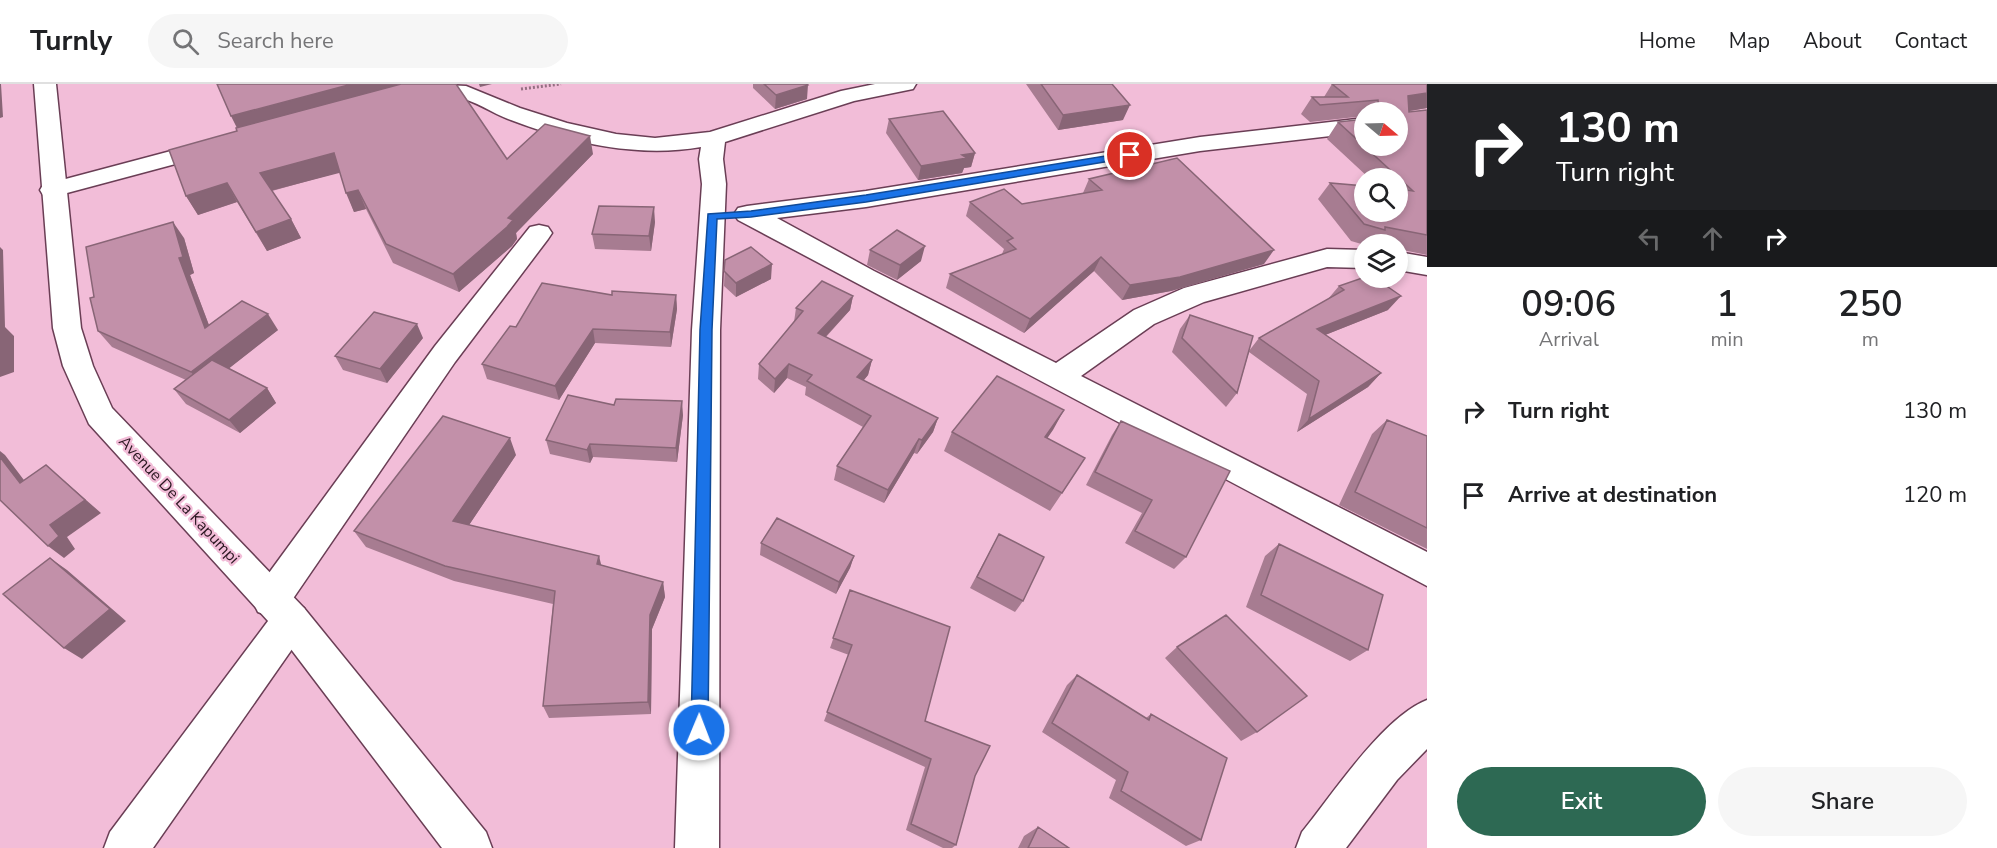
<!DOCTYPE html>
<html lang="en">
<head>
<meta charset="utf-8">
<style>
  body { margin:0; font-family:"Nunito Sans",sans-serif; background:#f6f6f6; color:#202124; height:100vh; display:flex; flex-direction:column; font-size:22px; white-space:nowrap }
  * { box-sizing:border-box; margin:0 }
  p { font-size:20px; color:#757577 }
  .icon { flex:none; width:33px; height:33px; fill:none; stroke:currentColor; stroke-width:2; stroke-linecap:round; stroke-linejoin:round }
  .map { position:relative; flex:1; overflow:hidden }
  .drawer { display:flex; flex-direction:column; background:#fff; width:570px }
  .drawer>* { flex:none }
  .guide { background:#202124; color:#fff; overflow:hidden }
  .needle { width:39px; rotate:109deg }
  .fabs { position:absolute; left:1354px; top:18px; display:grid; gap:12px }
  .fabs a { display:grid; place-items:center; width:54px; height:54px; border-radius:50%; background:#fff; box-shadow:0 3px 9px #0003; font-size:30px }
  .pin { position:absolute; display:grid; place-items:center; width:51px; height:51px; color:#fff; margin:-26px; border:3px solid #fff; border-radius:50%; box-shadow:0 2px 6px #0007 }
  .me { position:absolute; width:66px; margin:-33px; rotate:1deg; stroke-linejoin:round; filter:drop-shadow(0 0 4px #0008) }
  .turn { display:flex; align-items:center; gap:21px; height:126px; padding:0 30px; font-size:27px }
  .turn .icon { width:78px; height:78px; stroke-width:2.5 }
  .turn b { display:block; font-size:42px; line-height:51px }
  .lanes { display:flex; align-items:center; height:57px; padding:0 30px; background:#0003; justify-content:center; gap:30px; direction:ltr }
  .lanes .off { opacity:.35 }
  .eta { display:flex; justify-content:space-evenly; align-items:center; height:102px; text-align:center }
  .eta b { font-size:36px; font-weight:600; line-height:42px }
  .button { display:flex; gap:12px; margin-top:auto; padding:12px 30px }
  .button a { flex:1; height:69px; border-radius:36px; background:#2d6953; color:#fff; font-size:24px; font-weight:600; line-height:69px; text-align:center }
  .button a+a { background:#f6f6f6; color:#202124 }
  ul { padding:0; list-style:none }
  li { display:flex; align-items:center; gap:18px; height:84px; padding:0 30px }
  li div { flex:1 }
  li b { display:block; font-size:22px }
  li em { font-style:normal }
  header { display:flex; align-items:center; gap:36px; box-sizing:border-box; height:84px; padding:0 30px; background:#fff; border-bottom:2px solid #e0e0e0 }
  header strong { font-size:28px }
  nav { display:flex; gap:33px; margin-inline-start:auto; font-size:21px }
  .search { width:420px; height:54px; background:#f6f6f6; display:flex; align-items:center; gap:15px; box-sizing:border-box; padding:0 21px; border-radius:33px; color:#757577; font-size:22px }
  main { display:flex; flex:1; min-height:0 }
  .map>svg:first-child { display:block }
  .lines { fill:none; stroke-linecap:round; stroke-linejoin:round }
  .street-casing { stroke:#6a3e55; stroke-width:3 }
  .secondary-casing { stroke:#6a3e55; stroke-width:3 }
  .path { stroke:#956f82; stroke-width:3; stroke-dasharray:2 2; stroke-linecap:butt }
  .street { fill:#fff; fill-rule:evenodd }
  .secondary { fill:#fff; fill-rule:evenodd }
  .wall { fill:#a77c91 }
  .shaded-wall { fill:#886576 }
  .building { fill:#c290a9; stroke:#886576; stroke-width:1.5 }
  .route { fill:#1a73e8; stroke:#114b97; stroke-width:1.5 }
  .labels { text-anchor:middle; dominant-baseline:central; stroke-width:4.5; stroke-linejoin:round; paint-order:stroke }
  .street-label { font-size:16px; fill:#291620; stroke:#f2bdd8 }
</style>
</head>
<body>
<header>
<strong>Turnly</strong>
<div class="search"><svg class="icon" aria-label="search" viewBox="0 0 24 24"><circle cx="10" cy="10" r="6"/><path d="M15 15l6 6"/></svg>Search here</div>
<nav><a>Home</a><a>Map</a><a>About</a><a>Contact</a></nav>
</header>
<main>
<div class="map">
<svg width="1427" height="764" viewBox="0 0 1427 764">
  <rect width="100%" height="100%" fill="#f2bdd8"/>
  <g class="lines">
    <defs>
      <path id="street" d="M426,0L466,2L520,24L567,39L616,50L655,54L710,48L841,7L875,0H916L913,5L854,17L725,58L723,75L726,100L720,246L719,764H675L692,246L702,100L699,75L701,63C637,74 572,59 511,36C493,30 475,16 456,13C439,10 422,17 405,13L402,8L405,3Z
        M1365,34V48L1200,67L866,123L777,134L874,187L1056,279L1134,226L1184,204L1327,165L1365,166V184L1327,183L1204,218L1154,240L1081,292L1427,468V502L738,136L734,130L738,124L747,122L866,107L1200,53Z
        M216,55L224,57L228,62L224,67L52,113L43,111L40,106L43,101Z
        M539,141L548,143L552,149L548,155L455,278L290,519L304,524L310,536L304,548L153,764H104L110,748L271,533L258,528L252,516L258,504L435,262L530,143Z
        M1398,168L1427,173V191L1398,186Z"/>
      <path id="secondary" d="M34,0H56L81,244L93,282L112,324L304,524L486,748L492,764H442L278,548L89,340L63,282L53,244Z
        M1427,616V665L1397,696L1346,764H1296L1302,748C1333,710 1382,634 1427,616Z"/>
    </defs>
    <use href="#street" class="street-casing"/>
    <use href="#secondary" class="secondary-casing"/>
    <path class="path" d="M521,5L561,0"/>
    <use href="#street" class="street"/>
    <use href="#secondary" class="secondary"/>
  </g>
  <path class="wall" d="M753,0H807V15L775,25L753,4Z
    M1026,0H1112L1123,36L1058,46Z
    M1332,0L1427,24L1409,27V28L1427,26V171L1398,165V160H1365V161L1351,157L1318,115L1330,99L1398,128V94H1369L1327,55L1338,38L1365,62L1398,28H1365V32L1310,38L1301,30L1312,13H1324Z
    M889,35L975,69L971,83L964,84L962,89L918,96L886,49Z
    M169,66L507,75L593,70L516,149L517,155L512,162L459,208L393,179L366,125L354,128L340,88L272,107L291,135L301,154L267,167L237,118L198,131L186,112Z
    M1089,95L1264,180L1171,207L1122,216L1094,187L1024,249L946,204L950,190L1002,170L1004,165L966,132L970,118L1022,120L1083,109Z
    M655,138L651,167L595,165L592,150Z
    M184,154L194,189L190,191L209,241L278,246L229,284L267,304L276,319L240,349L186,320L174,305L186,296L112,263L98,247L94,213Z
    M870,166L921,177L897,196L867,181Z
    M725,176L771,195L736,213L724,202Z
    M1339,202L1388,226L1325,251L1381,289L1368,303L1297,348L1307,310L1249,268L1237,309L1226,323L1172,268L1180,245L1190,231L1249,267L1259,254L1328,215Z
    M612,211H676L677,225L671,263L595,259L559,316L487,295L482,280L516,243Z
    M853,212L850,226L826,253L872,276L868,291L863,297L938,334L933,348L917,370L914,369L884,419L834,396L837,382L863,343L805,311L806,303L787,294L774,309L758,295L759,280L794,238L796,224Z
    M423,254L387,299L343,286L335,272Z
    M614,321L683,331L677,378L593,373L590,379L550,370L546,356Z
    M1064,326L1047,354L1073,393L1050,427L944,367L952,348Z
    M1387,336L1427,352V465L1339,421L1372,350Z
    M1121,337L1186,473L1174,485L1125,459L1142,429L1086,401L1112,351Z
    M516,371L469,441L601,481L663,498L665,513L652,545L651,630L549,634L543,622L553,520L454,497L366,463L354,447Z
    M999,450L1023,517L1015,528L970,504Z
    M761,459L854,472L850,484L836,510L760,471Z
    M1279,460L1368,566L1350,577L1246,523L1265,472Z
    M850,506L925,637L975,692L956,761L952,764H943L906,746L925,683L824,637L849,571L830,564Z
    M1177,563L1257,648L1241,657L1165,574Z
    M1077,591L1146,634L1151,630L1201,756L1186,762L1109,714L1116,696L1042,648L1067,601Z
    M1038,743L1069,764H1018L1024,752Z"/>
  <path class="shaded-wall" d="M0,0H1L3,33L0,34Z
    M352,0H410L238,46L231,32Z
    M479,0H492L480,3Z
    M808,1L807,15L775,25L776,11Z
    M1427,9V24L1398,29L1408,12Z
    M1130,21L1123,36L1058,46L1063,31Z
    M590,52L593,70L516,149L517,155L512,162L459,208L453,190Z
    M334,69L343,88L270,107L260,89Z
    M975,69L971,83L964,84L962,89L918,96L921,82L962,71Z
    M227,99L237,118L198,131L186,112Z
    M358,106L366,125L354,128L346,109Z
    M654,123L655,138L651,167L649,152Z
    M291,135L301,154L267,167L256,148Z
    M173,138L184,154L194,189L190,191L216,260L205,244L179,174Z
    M925,162L921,177L897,196L900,181Z
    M0,163L3,166L5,243L14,252V288L0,293Z
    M1274,166L1264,180L1171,207L1122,216L1130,201Z
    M1101,173L1094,187L1024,249L1030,235Z
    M772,180L771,195L736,213V199Z
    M676,211L677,225L671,263L670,248Z
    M853,212L850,226L816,263L818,249Z
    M1401,212L1388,226L1305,259L1317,245Z
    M268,230L278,246L204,304L191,288Z
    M417,240L423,254L387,299L380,285Z
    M593,245L595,259L559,316L555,302Z
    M872,276L868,291L854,308L857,293Z
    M789,280L787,294L774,309L775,295Z
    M1381,289L1368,303L1297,348L1309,335Z
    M267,304L276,319L240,349L229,336Z
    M682,317L683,331L677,378L676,364Z
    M1064,326L1053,346L1035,372L1045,353Z
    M938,334L933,348L917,370L922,356Z
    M510,354L516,371L461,453L453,437Z
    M919,355L914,369L884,419L888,406Z
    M590,360L593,373L590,379L587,366Z
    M0,367L5,371L36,412L20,399L0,373Z
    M62,395L101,429L67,453L75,465L64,474L48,462L50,441Z
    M599,472L603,488L597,480Z
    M854,472L850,484L836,510L839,498Z
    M50,474L67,486L126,537L82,575L64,564Z
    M663,498L665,513L652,545L651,630L648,618L650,531Z"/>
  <path class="building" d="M217,0H352L231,32Z
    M401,0H456L507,75L545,40L590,52L508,134L513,136L507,143L453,190L386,160L358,106L346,109L334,69L260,89L291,135L256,148L227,99L186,112L169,66L237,47L236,44Z
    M764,0H807L808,1L776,11Z
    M1041,0H1112L1130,21L1063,31Z
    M1332,0H1427V9L1408,12L1409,28L1427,26V151L1385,143V146L1364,140L1330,99L1365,102V128H1398V105L1413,107L1338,38L1365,35V62H1398V28H1379L1378,16L1320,21L1312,13H1348Z
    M943,27L975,69L962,71L967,74L921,82L889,35Z
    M1177,74L1274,166L1180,193L1130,201L1101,173L1030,235L950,190L1016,165L1007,157L1013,154L970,118L1004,105L1022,120L1102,106L1089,95Z
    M599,122L654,123L649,152L592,150Z
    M173,138L183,173L179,174L205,244L242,217L268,230L191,288L98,247L90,214L94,213L86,163Z
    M897,146L925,162L900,181L870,166Z
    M751,163L772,180L736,199L724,187L725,176Z
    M1365,193V194H1375L1401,212L1317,245L1381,289L1309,335L1319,297L1259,254L1344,206L1339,202Z
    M822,197L853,212L818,249L872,276L857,293L938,334L922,356L919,355L888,406L837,382L871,332L807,297L812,291L789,280L775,295L759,280L803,227L796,224Z
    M542,199L612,211V207L676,211L670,248L593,245L555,302L482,280L510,242L516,243Z
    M374,228L417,240L380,285L335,272Z
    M1190,231L1253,252L1237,309L1182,254Z
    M212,276L267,304L229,336L174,305Z
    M997,292L1064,326L1045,353L1085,374L1062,409L952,348Z
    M568,311L614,321L616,315L682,317L676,364L590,360L587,366L546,356Z
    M443,332L510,354L453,437L599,472L597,480L663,498L650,531L648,618L543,622L555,507L445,482L354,447Z
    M1387,336L1427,352V444L1355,408Z
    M1121,337L1230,387L1186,473L1135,447L1152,416L1095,388Z
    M0,373L20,399L46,381L85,416L50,441L59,452L48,462L0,416Z
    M777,434L854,472L839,498L761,459Z
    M999,450L1044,473L1023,517L977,493Z
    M1279,460L1383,511L1368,566L1261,511Z
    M50,474L110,525L64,564L3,510Z
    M850,506L950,543L925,637L990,662L975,692L956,761L911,740L931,675L827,628L852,561L833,554Z
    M1226,531L1307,612L1257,648L1177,563Z
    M1077,591L1149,636L1151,630L1227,674L1201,756L1121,707L1128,688L1052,639Z
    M1038,743L1069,764H1028Z"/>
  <path class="route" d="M1130,68L1135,71L1134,73L866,118L751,133L717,135L712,246L708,646L705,652L699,655L693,652L691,646L700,246L708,130L751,127L866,111Z"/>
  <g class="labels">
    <g class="street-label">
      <text transform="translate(179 416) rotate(47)">Avenue De La Kapumpi</text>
    </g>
  </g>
</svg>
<div class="fabs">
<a><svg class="needle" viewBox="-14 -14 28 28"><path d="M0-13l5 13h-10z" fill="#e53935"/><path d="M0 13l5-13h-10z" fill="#757577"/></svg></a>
<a><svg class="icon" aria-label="search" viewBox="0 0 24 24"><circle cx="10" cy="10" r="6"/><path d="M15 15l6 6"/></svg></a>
<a><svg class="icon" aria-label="layers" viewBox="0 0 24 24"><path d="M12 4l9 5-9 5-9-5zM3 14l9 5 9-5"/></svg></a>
</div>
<div class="pin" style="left:1130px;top:71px;background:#d93025"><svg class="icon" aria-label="arrive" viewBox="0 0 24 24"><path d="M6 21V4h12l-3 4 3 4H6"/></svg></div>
<svg class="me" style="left:699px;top:646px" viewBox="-20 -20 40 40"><circle r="17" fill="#1a73e8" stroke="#fff" stroke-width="3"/><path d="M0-11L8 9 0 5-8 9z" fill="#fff"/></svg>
</div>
<section class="drawer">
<div class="guide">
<div class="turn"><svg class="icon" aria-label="right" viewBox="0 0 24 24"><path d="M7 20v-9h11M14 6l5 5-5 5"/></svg><div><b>130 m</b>Turn right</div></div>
<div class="lanes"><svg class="icon off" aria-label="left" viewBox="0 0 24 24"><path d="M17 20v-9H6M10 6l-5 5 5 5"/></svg><svg class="icon off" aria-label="ahead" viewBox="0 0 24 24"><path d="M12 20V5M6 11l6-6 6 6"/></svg><svg class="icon" aria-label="right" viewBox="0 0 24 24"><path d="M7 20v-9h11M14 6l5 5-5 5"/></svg></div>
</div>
<div class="eta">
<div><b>09:06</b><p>Arrival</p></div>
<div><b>1</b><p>min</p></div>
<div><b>250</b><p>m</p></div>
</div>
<ul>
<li><svg class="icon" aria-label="right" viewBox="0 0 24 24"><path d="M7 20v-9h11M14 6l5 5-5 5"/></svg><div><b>Turn right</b></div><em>130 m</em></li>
<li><svg class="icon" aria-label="arrive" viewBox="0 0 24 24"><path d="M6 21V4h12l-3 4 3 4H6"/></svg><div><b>Arrive at destination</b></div><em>120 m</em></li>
</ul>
<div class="button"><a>Exit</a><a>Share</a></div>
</section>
</main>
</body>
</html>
